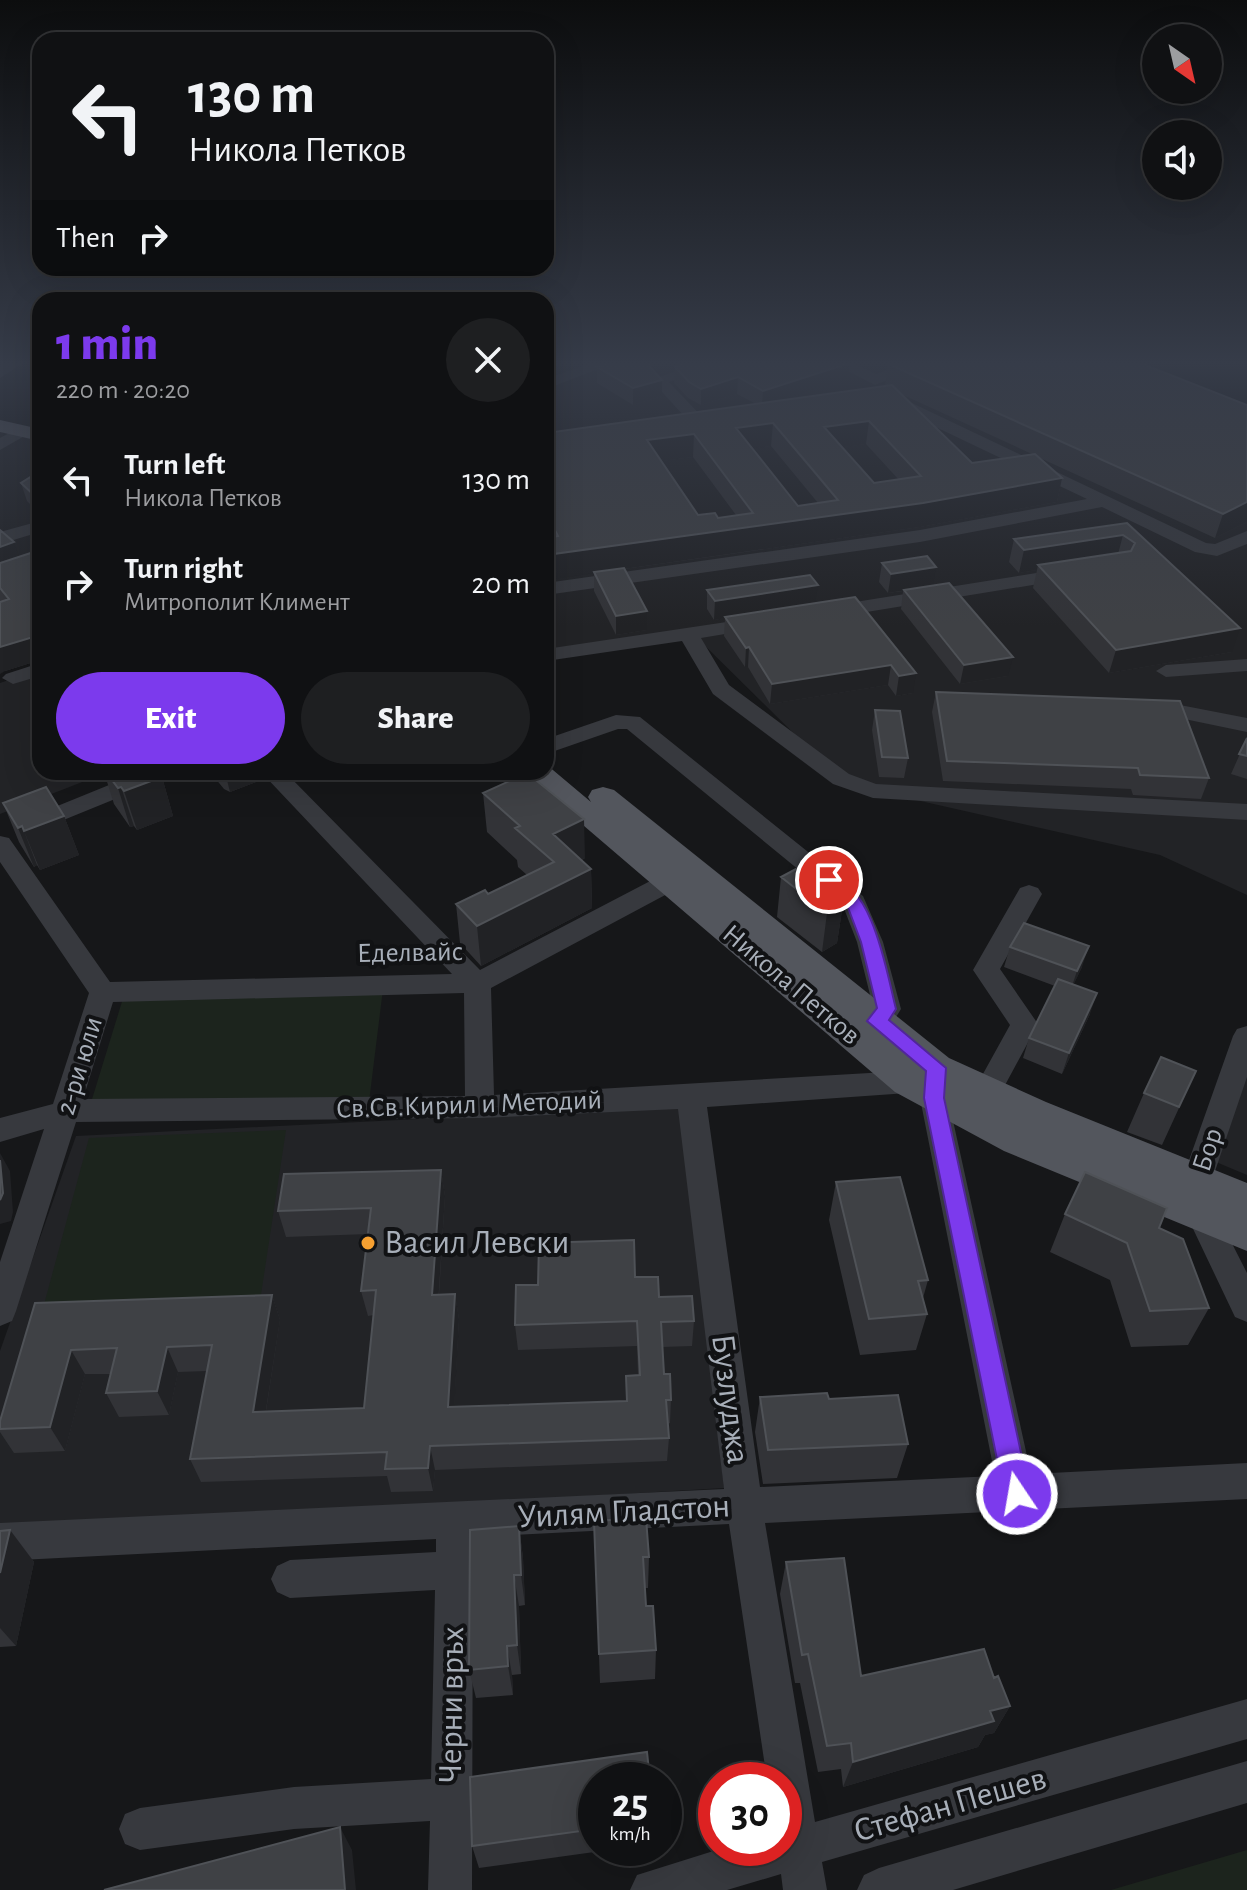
<!DOCTYPE html>
<html lang="en">
<head>
<meta charset="utf-8">
<style>
  body { margin:0; font-family:"Alegreya Sans",sans-serif; background:#1e1f21; color:#f1f3f6; height:100vh; display:flex; flex-direction:column; font-size:30px; white-space:nowrap }
  * { box-sizing:border-box; margin:0 }
  p { font-size:26px; color:#9c9da0 }
  .icon { flex:none; width:44px; height:44px; fill:none; stroke:currentColor; stroke-width:2; stroke-linecap:round; stroke-linejoin:round }
  .map { position:relative; flex:1; overflow:hidden }
  .panel { position:absolute; left:32px; top:292px; width:522px; height:488px; display:flex; flex-direction:column; background:#101113; border-radius:24px; box-shadow:0 8px 32px #0002,0 0 0 2px #303133 }
  .panel>* { flex:none }
  .top-card { position:absolute; left:32px; top:32px; width:522px; height:244px; border-radius:24px; box-shadow:0 8px 32px #0002,0 0 0 2px #303133; background:#101113; color:#f1f3f6; overflow:hidden }
  .needle { width:52px; rotate:146deg }
  .controls { position:absolute; left:1142px; top:24px; display:grid; gap:16px }
  .controls a { display:grid; place-items:center; width:80px; height:80px; border-radius:50%; background:#101113; box-shadow:0 8px 32px #0002,0 0 0 2px #303133; font-size:40px }
  .speed { position:absolute; left:578px; top:1762px; display:flex; gap:16px; font-size:40px; font-weight:700; text-align:center }
  .speed>* { display:grid; place-content:center; width:104px; height:104px; border-radius:50%; background:#101113; box-shadow:0 8px 32px #0002,0 0 0 2px #303133; line-height:1 }
  .speed small { font-size:20px; font-weight:400 }
  .speed .limit { border:12px solid #d22; background:#fff; color:#111 }
  .pin { position:absolute; display:grid; place-items:center; width:68px; height:68px; color:#fff; margin:-34px; border:4px solid #fff; border-radius:50%; box-shadow:0 2px 8px #0007 }
  .me { position:absolute; width:88px; margin:-44px; rotate:348deg; stroke-linejoin:round; filter:drop-shadow(0 0 6px #0008) }
  .turn { display:flex; align-items:center; gap:28px; height:168px; padding:0 24px; font-size:36px }
  .turn .icon { width:104px; height:104px; stroke-width:2.5 }
  .turn b { display:block; font-size:56px; line-height:68px }
  .then { display:flex; align-items:center; height:76px; padding:0 24px; background:#0003; gap:16px; font-size:30px }
  .round { display:grid; place-items:center; flex:none; width:84px; height:84px; border-radius:42px; background:#1e1f21 }
  .headline { display:flex; align-items:center; justify-content:space-between; height:136px; padding:0 24px }
  h1 { font-size:48px; font-weight:800; line-height:60px; color:#7c3aed }
  .primary-button { display:flex; gap:16px; margin-top:auto; padding:16px 24px }
  .primary-button a { flex:1; height:92px; border-radius:48px; background:#7c3aed; color:#fff; font-size:32px; font-weight:800; line-height:92px; text-align:center }
  .primary-button a+a { background:#1e1f21; color:#f1f3f6 }
  ul { padding:0; list-style:none }
  li { display:flex; align-items:center; gap:24px; height:104px; padding:0 24px }
  li div { flex:1 }
  li b { display:block; font-size:30px }
  li em { font-style:normal }
  .map>svg:first-child { display:block }
  .built { fill:#222326 }
  .green { fill:#1c241d }
  .lines { fill:none; stroke-linecap:round; stroke-linejoin:round }
  .minor { fill:#37393e; fill-rule:evenodd }
  .major { fill:#53565d; fill-rule:evenodd }
  .wall { fill:#323337; fill-rule:evenodd }
  .shaded-wall { fill:#212225 }
  .building { fill:#3f4145; stroke:#4f5257; stroke-width:2; fill-rule:evenodd }
  .route { fill:#7c3aed; stroke:#51269a; stroke-width:2 }
  .poi-dot { fill:#f6a031; stroke:#111214; stroke-width:3 }
  .labels { text-anchor:middle; dominant-baseline:central; stroke-width:8; stroke-linejoin:round; paint-order:stroke }
  .street-label { font-size:28px; fill:#a8afb9; stroke:#111214 }
  .near-poi-label { font-size:34px; fill:#a8afb9; stroke:#111214; text-anchor:start }
  .near-street-label { font-size:34px; fill:#a8afb9; stroke:#111214 }
</style>
</head>
<body>
<div class="map">
<svg width="1247" height="1890" viewBox="0 0 1247 1890">
  <rect width="100%" height="100%" fill="#161719"/>
  <path class="built" d="M546,361H1131L1247,410V895L1160,855L845,784L692,633L546,655Z
    M0,430L40,440V656L0,607Z
    M40,669V772H108L0,814V683Z
    M1247,1057V1175L1216,1162Z
    M682,1106L724,1488L0,1531V1351L76,1136Z"/>
  <path class="green" d="M383,989L369,1102L89,1109L124,995Z
    M286,1130L260,1301L42,1312L89,1138Z
    M1247,1850V1890H1111Z"/>
  <g class="lines">
    <path class="minor" d="M8,361H26L0,378V366Z
      M597,361H619L546,389V379Z
      M704,361H728L669,382L706,421L718,419L726,424L724,427L696,429L651,380Z
      M829,361H849L876,374L913,361H935L875,385Z
      M893,394L1206,543L1215,544L1247,531V544L1217,556L1195,552L1102,507L920,542L546,595V583L920,530L1087,499L879,400Z
      M22,426L30,431L28,434L0,450V438Z
      M40,521V532L0,544V532Z
      M1068,568L1075,570L1078,574L1075,578L830,618L820,612L830,606Z
      M760,617L767,619L770,623L767,627L701,638L729,685L849,774L876,784L1247,804V820L873,798L833,784L713,694L682,641L546,661V649Z
      M1247,659V671L1166,677L1156,671L1166,665Z
      M40,663V676L13,684L2,678L6,674Z
      M1149,699L1247,718V732L1141,710L1138,705L1141,700Z
      M616,715L640,717L863,896L883,942L901,1009C892,1024 885,1034 867,1028L863,1021L873,1007L857,942L843,906L627,729H618L546,754V739Z
      M141,772H172L169,777L39,830H23L19,825L23,820Z
      M261,772H285L480,970L679,866L688,864L697,866L700,872L697,878L491,988L494,1095L904,1071L936,1057L946,1060L950,1068L948,1098L1031,1474L1247,1463V1499L765,1523L815,1822L1247,1699V1739L822,1862L827,1890H783L781,1874L727,1890H630L637,1875L723,1848H784V1780H767L729,1524L473,1537L472,1890H428L430,1821L294,1829L140,1850L125,1844L119,1829L125,1814L140,1808L294,1787L431,1779L435,1590L290,1598L277,1592L271,1579L277,1566L290,1560L436,1552V1539L0,1561V1523L724,1489L678,1109L480,1118L76,1122L16,1311L12,1321L0,1326V1262L44,1129L0,1142V1118L53,1104L89,993L0,862V836L9,838L110,982L452,974ZM464,993L465,1096L83,1099L113,1002ZM920,1089V1098L995,1476L760,1487L707,1107L908,1093Z
      M1029,885L1038,888L1042,894L1000,969L1038,1024L997,1100L987,1103L977,1100L973,1092L1010,1025L973,970L1020,888Z
      M1247,1026V1077L1212,1180L1217,1214L1247,1273V1322L1235,1317L1186,1214L1182,1180L1233,1036L1237,1029Z
      M1247,1761V1803L953,1890H857L864,1875L879,1868Z"/>
    <path class="major" d="M0,420L40,429V441L0,432Z
      M547,765L591,802L588,797L592,790L603,787L614,790L949,1058L1046,1102L1247,1183V1251L1004,1151L895,1092L521,772H546Z"/>
  </g>
  <path class="wall" d="M617,361L848,379L783,400L885,386L888,364L1247,522L1215,538L1040,458L1062,478L1057,502L920,527L624,569L647,611V630L616,635L594,591V573L547,538L546,535V433L756,404L737,394L701,405L688,398L674,383L675,368L657,375L662,396L633,405L597,383V367ZM901,394L1032,454L972,463ZM866,444L899,480L874,483L842,447ZM771,446L818,503L798,506L753,448ZM693,457L736,515L718,518L698,515L661,461Z
    M40,471V514L27,501L21,483Z
    M1127,523L1232,652L1109,673L1033,588L1037,570L1019,573L1009,562L1014,539Z
    M0,530L19,557L40,550V660L5,671L0,601Z
    M882,563L933,585L1008,676L960,684L901,609L903,591L888,593L879,582Z
    M707,590L816,603L855,597L913,693L896,696L888,685L770,704L748,667H745L724,636L725,618L714,620L707,609Z
    M936,692L1209,778L1201,799L1133,795L1131,789L943,781L932,712Z
    M875,710L908,758L904,778L879,777L872,730Z
    M1247,738V779L1231,774Z
    M104,772H158L162,777L173,816L137,830L134,826L130,827L114,804Z
    M210,772H262L264,779L230,792L224,789Z
    M483,793L585,858L582,860L591,869L592,908L481,966L460,943L456,904L488,894L527,875L518,867L517,860L487,832Z
    M3,803L64,816L79,855L40,870L37,865L34,867L19,842Z
    M781,877L843,904L837,943L822,952L777,917Z
    M1010,947L1082,967L1073,985L1090,1014L1062,1074L1023,1058L1029,1038L1055,986L1004,967Z
    M1196,1071L1162,1145L1127,1132L1144,1093Z
    M441,1170L445,1196L439,1295L455,1294L459,1319L454,1407L626,1401V1376L638,1375L637,1346L518,1350L515,1325L538,1285L635,1277L659,1297L694,1321L692,1346L662,1347L664,1374L671,1400L670,1423L668,1424L669,1438L667,1461L435,1470L433,1491L391,1492L387,1476L201,1482L190,1459L207,1371L178,1372L169,1415L119,1417L106,1393L111,1374H85L65,1451L14,1453L0,1432V1421L35,1303L272,1295L280,1320L266,1411L364,1408L374,1315L368,1316L361,1291L368,1234L286,1237L278,1211Z
    M836,1182L928,1280L923,1298L927,1314L916,1350L860,1355L829,1220Z
    M1065,1214L1159,1228L1209,1308L1188,1345L1131,1347L1110,1280L1050,1252Z
    M760,1397L829,1399L908,1444L897,1478L763,1484L755,1432Z
    M594,1521L649,1557L648,1588H645L646,1606L656,1650L655,1679L600,1683Z
    M519,1526L523,1558L525,1605L519,1606L521,1674L512,1675L513,1695L476,1698L469,1670Z
    M10,1530L34,1562L16,1646L0,1647V1531Z
    M786,1562L861,1676L994,1678L1010,1706L994,1733L985,1735L978,1747L843,1787L841,1769L818,1772L800,1683H795L780,1594Z
    M596,1780V1848H623L479,1868L472,1846Z"/>
  <path class="shaded-wall" d="M650,361H695L650,377L649,366Z
    M850,363L848,379L762,407L763,391Z
    M738,377L737,394L701,405V389Z
    M662,380V396L633,405V388Z
    M869,421L866,444L822,450L824,427Z
    M773,423L771,446L735,451L736,428Z
    M694,434L693,457L647,463V440Z
    M1062,478L1057,502L920,527L546,580V555Z
    M1247,502V522L1215,538L1223,514Z
    M1123,535L1117,558L1038,565L1037,570L1019,573L1024,550Z
    M14,542L22,564L0,571V547Z
    M936,567L933,586L888,593L891,574Z
    M818,585L815,604L714,620L715,601Z
    M647,611V630L616,635V616Z
    M1240,628L1232,652L1109,673L1116,650Z
    M40,635V660L5,671L0,674V647Z
    M749,647L748,667H745L746,648Z
    M1013,657L1008,676L960,684L964,665Z
    M891,665L888,685L770,704L772,684Z
    M916,673L913,693L896,696L899,676Z
    M225,772H262L264,779L230,792Z
    M162,777L173,816L137,830L124,791Z
    M121,787L134,826L130,827L118,788Z
    M64,816L79,855L40,870L24,831Z
    M584,819L585,858L555,873L553,834Z
    M22,826L37,865L34,867L18,828Z
    M591,869L592,908L481,966L477,926Z
    M843,904L837,943L822,952L827,913Z
    M1089,946L1082,967L1070,992L1077,971Z
    M1097,993L1090,1014L1062,1074L1069,1053Z
    M0,1153L10,1171L13,1212L11,1221L0,1224Z
    M441,1170L445,1196L437,1320L432,1295Z
    M455,1294L459,1319L453,1431L448,1407Z
    M272,1295L280,1320L262,1435L253,1412Z
    M167,1347L178,1372L169,1415L157,1391Z
    M71,1350L85,1374L65,1451L50,1427Z
    M430,1446L435,1470L433,1491L428,1468Z
    M519,1526L523,1558L525,1605L521,1575Z
    M10,1530L34,1562L16,1646L0,1628V1573Z
    M514,1575L519,1606L521,1674L517,1645Z
    M507,1646L512,1675L513,1695L508,1666Z
    M1010,1706L994,1733L985,1735L978,1747L843,1787L853,1762L990,1711Z
    M340,1827L352,1850L356,1890H345Z"/>
  <path class="building" d="M617,361H650L649,366L662,380L633,388L597,367Z
    M692,361H847L850,363L763,391L738,377L701,389L689,382L675,367Z
    M897,361H1135L1247,405V502L1223,514L888,364Z
    M892,385L972,463L1035,454L1062,478L923,503L546,555V538L558,536L546,513V433ZM869,421L921,476L874,483L824,427ZM773,423L812,469L838,500L798,506L736,428ZM694,434L753,513L718,518L715,513L698,515L647,440Z
    M40,471V500H39L21,483Z
    M1127,523L1240,628L1116,650L1038,565L1131,551L1135,543L1123,535L1024,550L1014,539Z
    M0,530L14,542L0,547Z
    M40,550V635L0,647V602L9,599L0,588V563Z
    M927,556L936,567L891,574L882,563Z
    M624,568L647,611L616,616L594,572Z
    M810,575L818,585L715,601L707,590Z
    M949,583L1013,657L964,665L904,590Z
    M855,597L916,673L899,676L891,665L772,684L749,647L746,648L725,617Z
    M936,692L1180,701L1209,778L1140,775L1138,768L947,761Z
    M875,710L900,711L908,758L882,757Z
    M1247,738V756L1239,754Z
    M106,772H158L162,777L124,791L121,787L118,788Z
    M527,773L584,819L553,834L591,869L477,926L456,904L485,890L488,894L554,862L515,828L520,826L483,793Z
    M46,787L64,816L24,831L22,826L18,828L3,803Z
    M796,869L843,904L827,913L781,877Z
    M1024,923L1089,946L1077,971L1010,947Z
    M1058,979L1097,993L1069,1053L1029,1038Z
    M1161,1057L1196,1071L1179,1107L1144,1093Z
    M0,1160L3,1193L0,1200Z
    M441,1170L432,1295L455,1294L448,1407L627,1401L626,1376L640,1375L637,1321L515,1325L516,1285H538L539,1243L634,1240L635,1277H658L659,1297L692,1296L694,1321L661,1322L664,1374H670L671,1400H666L669,1438L430,1446L428,1468L385,1469L387,1452L190,1459L212,1345L167,1347L157,1391L106,1393L117,1348L71,1350L50,1427L0,1429V1421L35,1303L272,1295L253,1412L364,1408L376,1290L361,1291L371,1208L278,1211L284,1174Z
    M1085,1172L1167,1208L1159,1228L1183,1239L1209,1308L1150,1311L1127,1243L1065,1214Z
    M900,1177L928,1280L918,1281L927,1314L869,1319L836,1182Z
    M827,1393L829,1399L898,1395L908,1444L768,1450L760,1397Z
    M646,1518L649,1557H643L646,1606H653L656,1650L599,1654L594,1521Z
    M519,1526L521,1575H514L517,1645L507,1646L508,1666L469,1670L470,1530Z
    M10,1530L0,1573V1531Z
    M844,1558L861,1676L984,1649L994,1678L998,1676L1010,1706L990,1711L994,1721L853,1762L851,1743L827,1746L808,1654L802,1655L786,1562Z
    M647,1752L650,1780H596V1829L472,1846L470,1777Z
    M340,1827L345,1890H104Z"/>
  <linearGradient id="sky" x2="0" y2="1"><stop stop-color="#0c0d0e"/><stop offset="0.58" stop-color="#363c49"/><stop offset="1" stop-color="#363c49" stop-opacity="0"/></linearGradient>
  <rect width="1247" height="626" fill="url(#sky)"/>
  <path class="route" d="M829,874C874,887 886,970 896,1009L889,1020L946,1068L944,1098L1030,1494L1026,1503L1017,1507L1008,1503L1004,1494L924,1098L926,1071L867,1021L877,1008L861,942L847,905L821,880Z"/>
  <circle class="poi-dot" cx="368" cy="1243" r="8"/>
  <g class="labels">
    <g class="street-label">
      <text transform="translate(410 953) rotate(-1)">Еделвайс</text>
      <text transform="translate(791 985) rotate(40)">Никола Петков</text>
      <text transform="translate(80 1066) rotate(-73)">2-ри юли</text>
      <text transform="translate(469 1105) rotate(-2)">Св.Св.Кирил и Методий</text>
      <text transform="translate(1208 1150) rotate(-72)">Бор</text>
    </g>
    <g class="near-poi-label">
      <text x="384" y="1243">Васил Левски</text>
    </g>
    <g class="near-street-label">
      <text transform="translate(730 1399) rotate(83)">Бузлуджа</text>
      <text transform="translate(624 1512) rotate(-3)">Уилям Гладстон</text>
      <text transform="translate(452 1705) rotate(-89)">Черни връх</text>
      <text transform="translate(950 1805) rotate(-16)">Стефан Пешев</text>
    </g>
  </g>
</svg>
<div class="controls">
<a><svg class="needle" viewBox="-14 -14 28 28"><path d="M0-13l5 13h-10z" fill="#e53935"/><path d="M0 13l5-13h-10z" fill="#9c9da0"/></svg></a>
<a><svg class="icon" aria-label="sound" viewBox="0 0 24 24"><path d="M4 9h4l5-4v14l-5-4H4zM17 9q2 3 0 6"/></svg></a>
</div>
<div class="speed"><div>25<small>km/h</small></div><div class="limit">30</div></div>
<div class="pin" style="left:829px;top:880px;background:#d93025"><svg class="icon" aria-label="arrive" viewBox="0 0 24 24"><path d="M6 21V4h12l-3 4 3 4H6"/></svg></div>
<svg class="me" style="left:1017px;top:1494px" viewBox="-20 -20 40 40"><circle r="17" fill="#7c3aed" stroke="#fff" stroke-width="3"/><path d="M0-11L8 9 0 5-8 9z" fill="#fff"/></svg>
<div class="top-card">
<div class="turn"><svg class="icon" aria-label="left" viewBox="0 0 24 24"><path d="M17 20v-9H6M10 6l-5 5 5 5"/></svg><div><b>130 m</b>Никола Петков</div></div>
<div class="then">Then<svg class="icon" aria-label="right" viewBox="0 0 24 24"><path d="M7 20v-9h11M14 6l5 5-5 5"/></svg></div>
</div>
<section class="panel">
<div class="headline"><div><h1>1 min</h1><p>220 m · 20:20</p></div><a class="round"><svg class="icon" aria-label="close" viewBox="0 0 24 24"><path d="M6 6l12 12M18 6L6 18"/></svg></a></div>
<ul>
<li><svg class="icon" aria-label="left" viewBox="0 0 24 24"><path d="M17 20v-9H6M10 6l-5 5 5 5"/></svg><div><b>Turn left</b><p>Никола Петков</p></div><em>130 m</em></li>
<li><svg class="icon" aria-label="right" viewBox="0 0 24 24"><path d="M7 20v-9h11M14 6l5 5-5 5"/></svg><div><b>Turn right</b><p>Митрополит Климент</p></div><em>20 m</em></li>
</ul>
<div class="primary-button"><a>Exit</a><a>Share</a></div>
</section>
</div>
</body>
</html>
